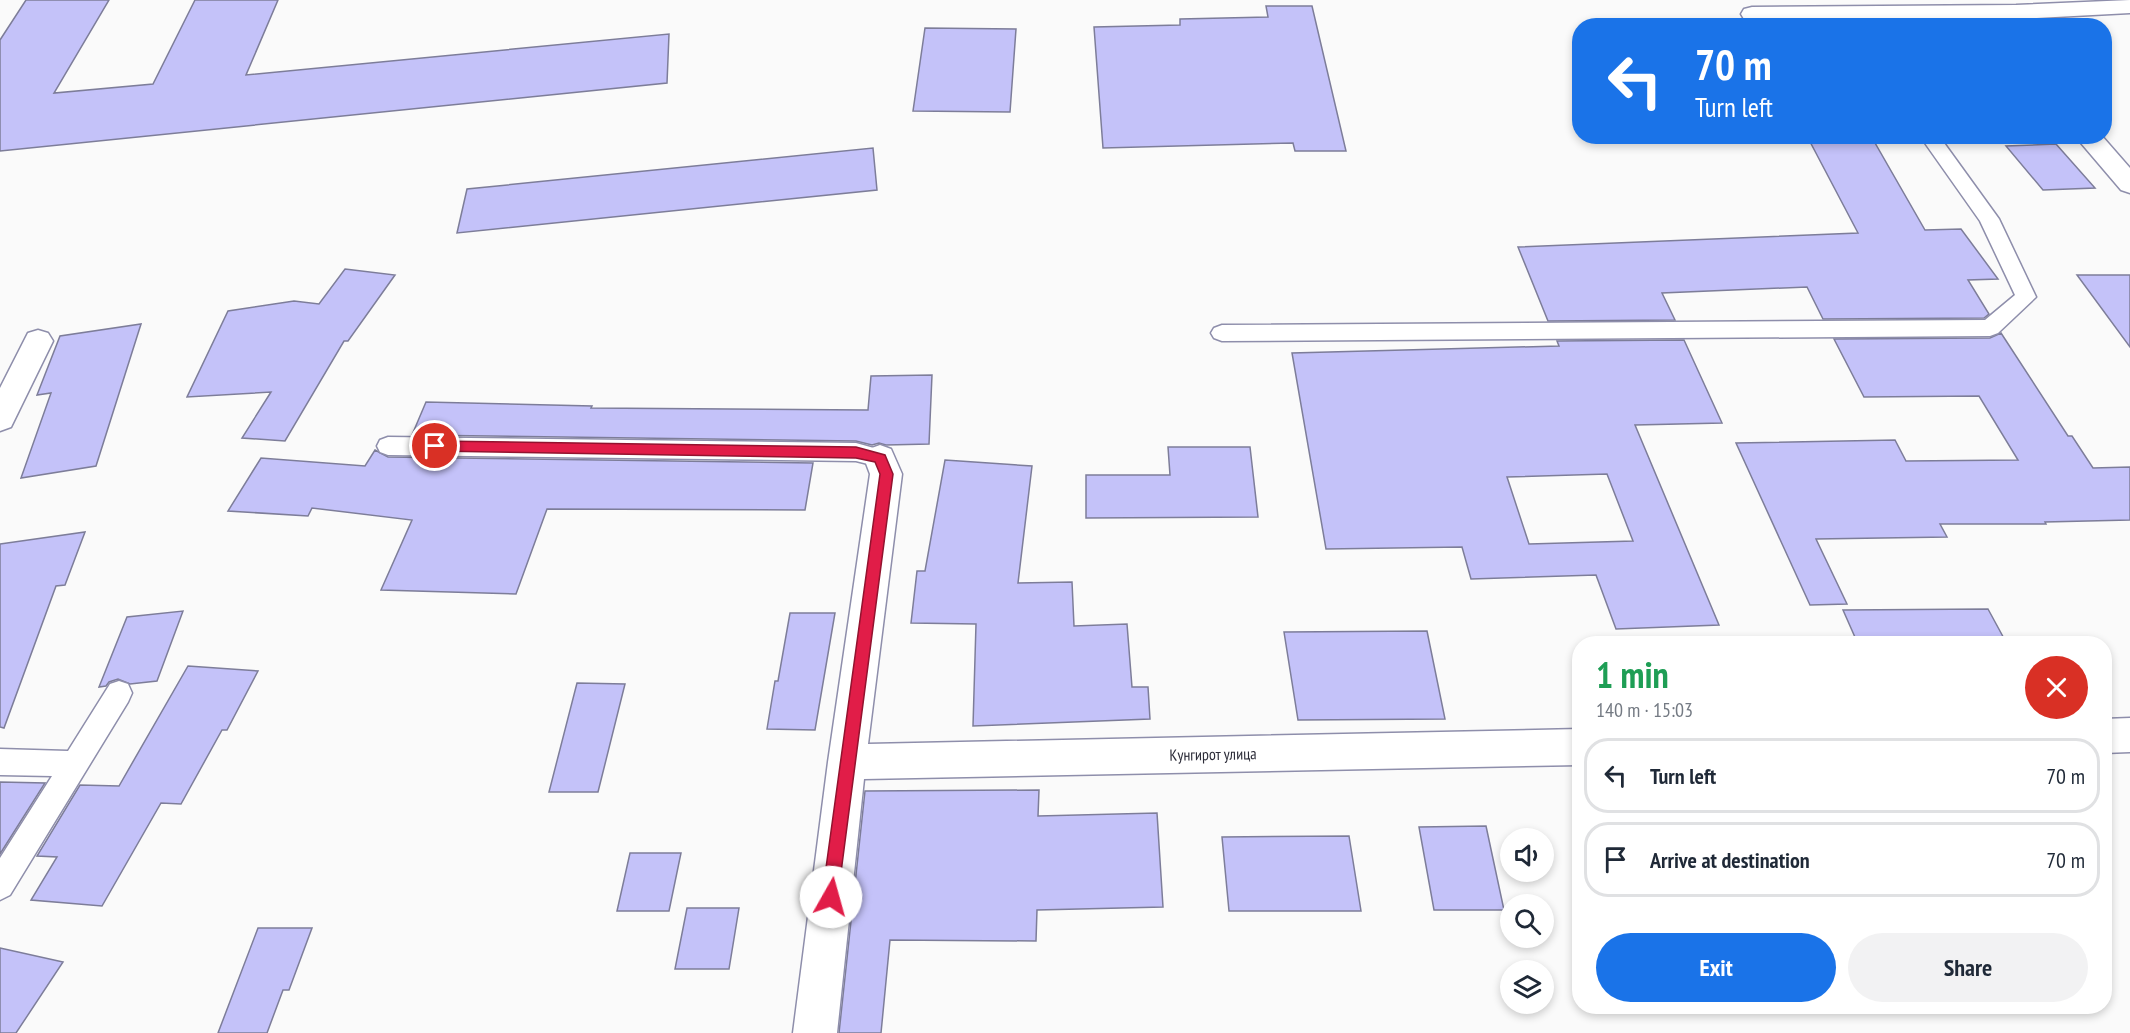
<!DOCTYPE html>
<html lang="en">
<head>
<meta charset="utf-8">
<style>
  body { margin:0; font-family:"PT Sans Narrow",sans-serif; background:#f2f2f3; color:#1f2937; height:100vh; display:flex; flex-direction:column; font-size:22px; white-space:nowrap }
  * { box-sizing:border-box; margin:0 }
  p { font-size:20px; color:#747a83 }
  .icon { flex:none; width:33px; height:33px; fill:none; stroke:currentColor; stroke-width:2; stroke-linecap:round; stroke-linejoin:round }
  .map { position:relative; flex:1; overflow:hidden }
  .details { position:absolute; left:1572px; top:636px; width:540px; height:378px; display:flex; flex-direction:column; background:#fff; border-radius:24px; box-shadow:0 3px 9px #0003 }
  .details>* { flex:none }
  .top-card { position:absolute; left:1572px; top:18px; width:540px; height:126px; border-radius:24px; box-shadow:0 3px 9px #0003; background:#1a73e8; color:#fff; overflow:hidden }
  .fabs { position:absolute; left:1500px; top:828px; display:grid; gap:12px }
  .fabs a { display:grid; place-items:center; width:54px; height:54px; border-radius:50%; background:#fff; box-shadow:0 3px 9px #0003; font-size:30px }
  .pin { position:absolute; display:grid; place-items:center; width:51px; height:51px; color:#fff; margin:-26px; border:3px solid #fff; border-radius:50%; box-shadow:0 2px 6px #0007 }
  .me { position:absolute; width:66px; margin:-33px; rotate:7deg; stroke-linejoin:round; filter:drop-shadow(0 0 4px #0008) }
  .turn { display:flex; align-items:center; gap:21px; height:126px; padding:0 24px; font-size:27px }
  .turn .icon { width:78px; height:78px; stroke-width:2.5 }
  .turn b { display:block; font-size:42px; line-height:51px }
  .round { display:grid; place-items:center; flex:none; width:63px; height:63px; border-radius:32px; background:#f2f2f3 }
  .headline { display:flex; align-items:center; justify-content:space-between; height:102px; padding:0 24px }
  h1 { font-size:36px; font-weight:700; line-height:45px; color:#1e9e55 }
  .primary-button { display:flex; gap:12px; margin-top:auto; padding:12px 24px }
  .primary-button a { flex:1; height:69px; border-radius:36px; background:#1a73e8; color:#fff; font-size:24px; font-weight:700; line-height:69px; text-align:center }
  .primary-button a+a { background:#f2f2f3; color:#1f2937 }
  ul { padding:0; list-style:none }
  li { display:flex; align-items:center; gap:18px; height:75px; margin:0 12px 9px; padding:0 12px; border:3px solid #e0e1e3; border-radius:24px }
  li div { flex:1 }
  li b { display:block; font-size:22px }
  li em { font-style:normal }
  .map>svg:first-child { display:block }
  .building { fill:#c4c2f9; stroke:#7d7d99; stroke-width:1.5; fill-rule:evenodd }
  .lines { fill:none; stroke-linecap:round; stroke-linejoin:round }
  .service-casing { stroke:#8e8eab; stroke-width:3 }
  .minor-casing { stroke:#8e8eab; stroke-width:3 }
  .service { fill:#fff; fill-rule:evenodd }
  .minor { fill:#fff; fill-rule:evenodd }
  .route { fill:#e11d48; stroke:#92132f; stroke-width:1.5 }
  .labels { text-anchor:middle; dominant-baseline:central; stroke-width:5; stroke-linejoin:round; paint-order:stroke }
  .street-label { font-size:16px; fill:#2c2c38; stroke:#fff }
</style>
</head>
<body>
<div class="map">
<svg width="2130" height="1033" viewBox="0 0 2130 1033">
  <rect width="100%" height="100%" fill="#fafafa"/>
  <path class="building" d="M26,0H109L54,93L153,84L195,0H278L246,75L669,34L667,83L0,151V40Z
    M1266,6H1312L1346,151H1295L1293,143L1103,148L1094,27L1180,25V19L1268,17Z
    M925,28L1016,29L1010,112L913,111Z
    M1807,136H1871L1925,230L1961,229L1998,279L1968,280L1989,314L1984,318L1823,319L1807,287L1662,293L1675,320L1548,321L1518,247L1858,233Z
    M2056,144L2095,188L2043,190L2006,146Z
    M873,148L877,190L457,233L467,189Z
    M345,269L395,275L348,341H344L285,441L242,438L271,392L187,397L228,311L294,301L319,304Z
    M2077,275H2130V347Z
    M141,324L96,466L21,478L51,393L37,395L60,336Z
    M2001,333L2068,436H2072L2093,468L2130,467V520L2045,522L2046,524H1940L1947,537L1816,539L1847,604L1810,605L1736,443L1895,440L1906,461L2018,460L1979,396L1864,397L1834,339L1990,338Z
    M1684,340L1722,423L1635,425L1719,625L1616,629L1596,575L1471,579L1462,547L1326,549L1292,353L1559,346L1557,341ZM1607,474L1633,541L1529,544L1507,477Z
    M932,375L929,444L886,445L879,443L872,445L856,441L412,435L426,402L592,406L591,408L868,410L871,376Z
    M1168,447H1250L1258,517L1086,518V475H1170Z
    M375,450L388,457L813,463L805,510L547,509L516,594L381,590L412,520L312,508L308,516L228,511L261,458L365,466Z
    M945,460L1032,466L1018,583L1072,582L1074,626L1127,624L1132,687H1148L1150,719L973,726L976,624L911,623L917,571H925Z
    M85,532L65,585L56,586L4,728L0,727V544Z
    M1988,609L2007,644H1858L1843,610Z
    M183,611L157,681L130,684L118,679L109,682L106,686L99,687L127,617Z
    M790,613H835L815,730L767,729L775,681H778Z
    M1427,631L1445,719L1298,720L1284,632Z
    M188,666L258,671L227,730H222L181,804L161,803L102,906L31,900L57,857L37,856L80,785L119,786Z
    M577,683L625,684L598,792H549Z
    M0,782L45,783L0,854Z
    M1039,790L1038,816L1157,813L1163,907L1037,910L1036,941L890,940L881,1033H839L865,791Z
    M1486,826L1504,910H1434L1419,827Z
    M1349,836L1361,911H1229L1222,837Z
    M630,853H681L669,911H617Z
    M687,908H739L729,969H675Z
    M258,928H312L289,990H283L267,1033H218Z
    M0,948L63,962L16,1033H0Z"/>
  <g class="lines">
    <defs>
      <path id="service" d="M1839,9L1845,10L1856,26H1839L1831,14Z
        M1920,136H1939L1999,219L2036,297L1998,333L1990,336L1222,341L1214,338L1211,333L1214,328L1222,325L1985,320L2015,295L1980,221Z
        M388,437L856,443L888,452L892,458L888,464L880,467L856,461L388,455L380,452L377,446L380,440Z
        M119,681L128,684L132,693L128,702L10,895L0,900V858L52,776L0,775V749L68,751L110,684Z"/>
      <path id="minor" d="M2130,0V13L2016,19L1752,21L1744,19L1741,14L1744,9L1752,7L2016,5Z
        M2075,136H2102L2130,168V193L2121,190Z
        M38,330L48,333L53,341L11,427L0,431V388L28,333Z
        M880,445L891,449L902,474L868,744L1580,729V765L864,779L837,1033H793L828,762L870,474L864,458L869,449Z
        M2130,718V752L2104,753V719Z"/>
    </defs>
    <use href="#service" class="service-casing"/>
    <use href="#minor" class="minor-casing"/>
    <use href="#service" class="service"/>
    <use href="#minor" class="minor"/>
  </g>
  <path class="route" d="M435,441L856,447L885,455L893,474L837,903L831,906L825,903L822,897L880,474L875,462L856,458L435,451L429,446Z"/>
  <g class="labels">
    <g class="street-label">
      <text transform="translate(1213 754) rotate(-1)">Кунгирот улица</text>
    </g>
  </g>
</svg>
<div class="fabs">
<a><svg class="icon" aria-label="sound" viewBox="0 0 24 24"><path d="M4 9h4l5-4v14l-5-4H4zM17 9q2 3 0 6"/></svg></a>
<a><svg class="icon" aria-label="search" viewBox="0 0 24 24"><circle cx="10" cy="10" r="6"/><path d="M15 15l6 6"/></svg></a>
<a><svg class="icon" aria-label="layers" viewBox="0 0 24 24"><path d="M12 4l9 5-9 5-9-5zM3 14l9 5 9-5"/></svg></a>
</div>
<div class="pin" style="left:435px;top:446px;background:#d93025"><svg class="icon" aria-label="arrive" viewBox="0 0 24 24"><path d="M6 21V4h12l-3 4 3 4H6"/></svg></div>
<svg class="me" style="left:831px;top:897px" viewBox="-20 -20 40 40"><circle r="19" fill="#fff"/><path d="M0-13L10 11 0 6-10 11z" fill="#e11d48"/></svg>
<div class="top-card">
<div class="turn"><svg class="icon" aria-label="left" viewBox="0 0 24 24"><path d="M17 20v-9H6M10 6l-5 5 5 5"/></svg><div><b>70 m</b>Turn left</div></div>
</div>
<section class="details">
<div class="headline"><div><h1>1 min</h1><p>140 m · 15:03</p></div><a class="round" style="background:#d93025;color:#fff"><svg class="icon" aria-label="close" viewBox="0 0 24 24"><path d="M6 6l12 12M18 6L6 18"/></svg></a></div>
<ul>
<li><svg class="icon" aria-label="left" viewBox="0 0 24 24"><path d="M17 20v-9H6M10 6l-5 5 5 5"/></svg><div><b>Turn left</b></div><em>70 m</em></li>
<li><svg class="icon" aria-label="arrive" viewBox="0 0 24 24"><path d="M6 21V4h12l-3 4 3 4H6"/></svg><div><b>Arrive at destination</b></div><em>70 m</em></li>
</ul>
<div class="primary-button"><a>Exit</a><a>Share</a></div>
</section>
</div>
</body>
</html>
